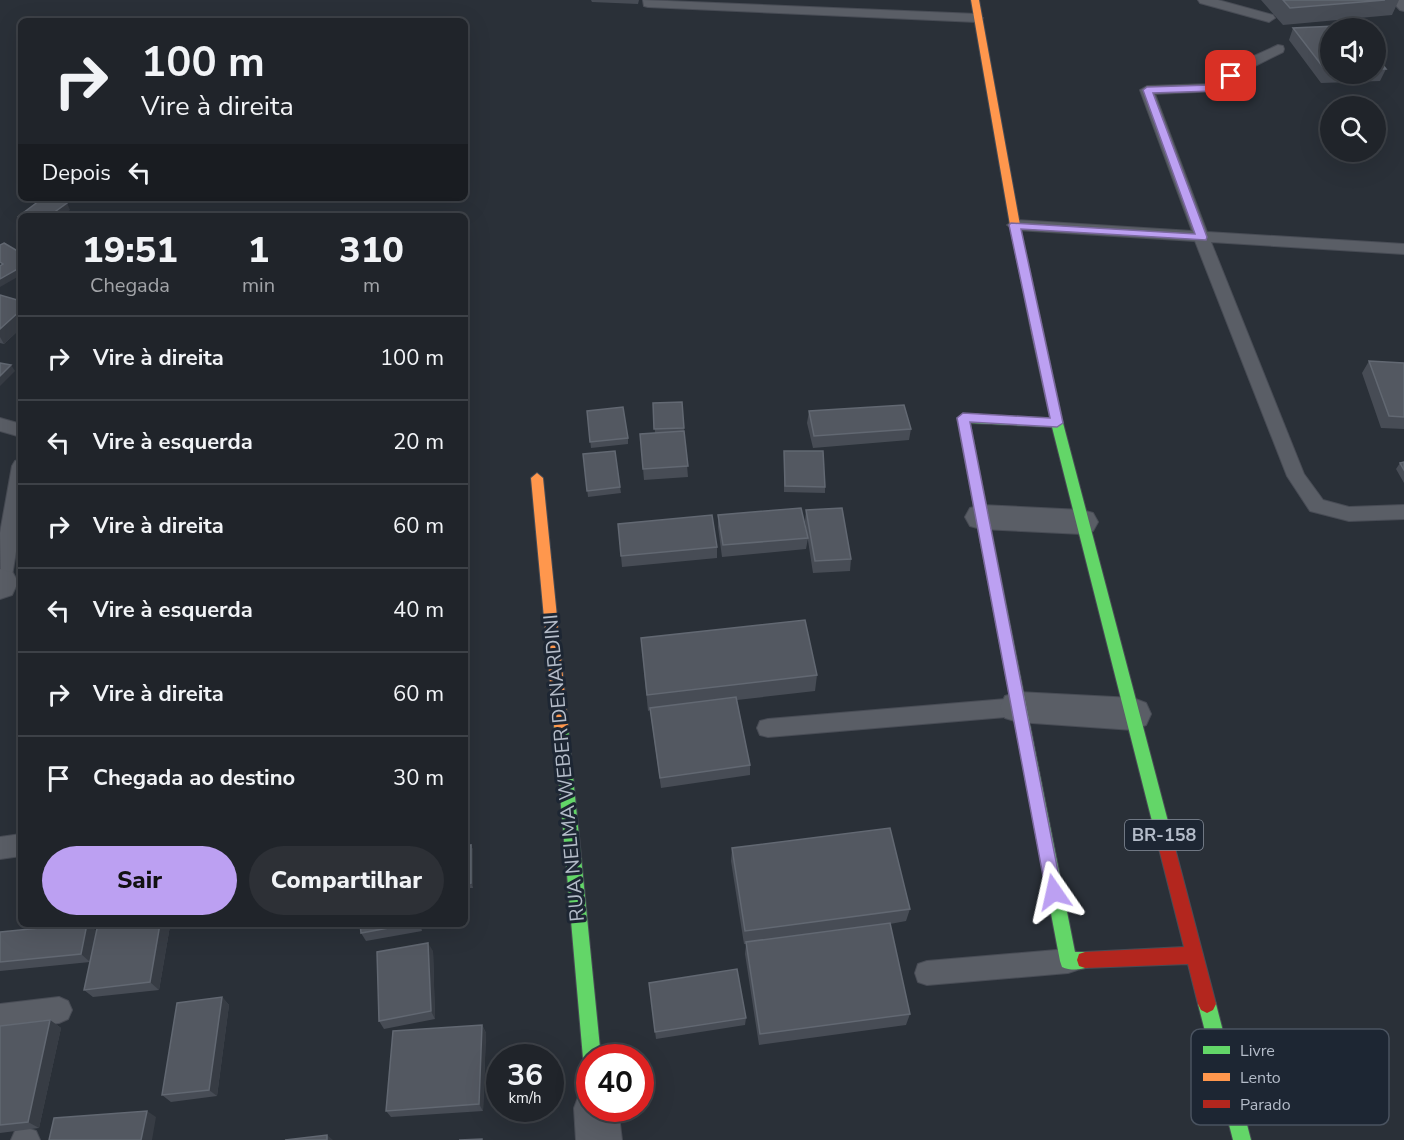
<!DOCTYPE html>
<html lang="pt">
<head>
<meta charset="utf-8">
<style>
  body { margin:0; font-family:"Nunito Sans",sans-serif; background:#2d3036; color:#f1f3f6; height:100vh; display:flex; flex-direction:column; font-size:22px; white-space:nowrap }
  * { box-sizing:border-box; margin:0 }
  p { font-size:20px; color:#a2a4a8 }
  .icon { flex:none; width:33px; height:33px; fill:none; stroke:currentColor; stroke-width:2; stroke-linecap:round; stroke-linejoin:round }
  .map { position:relative; flex:1; overflow:hidden }
  .details { position:absolute; left:18px; top:213px; width:450px; height:714px; display:flex; flex-direction:column; background:#20242a; border-radius:9px; box-shadow:0 6px 24px #0002,0 0 0 2px #3d4147 }
  .details>* { flex:none }
  .banner { position:absolute; left:18px; top:18px; width:450px; height:183px; border-radius:9px; box-shadow:0 6px 24px #0002,0 0 0 2px #3d4147; background:#20242a; color:#f1f3f6; overflow:hidden }
  .controls { position:absolute; left:1320px; top:18px; display:grid; gap:12px }
  .controls a { display:grid; place-items:center; width:66px; height:66px; border-radius:50%; background:#20242a; box-shadow:0 6px 24px #0002,0 0 0 2px #3d4147; font-size:30px }
  .speed { position:absolute; left:486px; top:1044px; display:flex; gap:12px; font-size:30px; font-weight:700; text-align:center }
  .speed>* { display:grid; place-content:center; width:78px; height:78px; border-radius:50%; background:#20242a; box-shadow:0 6px 24px #0002,0 0 0 2px #3d4147; line-height:1 }
  .speed small { font-size:15px; font-weight:400 }
  .speed .limit { border:9px solid #d22; background:#fff; color:#111 }
  .pin { position:absolute; display:grid; place-items:center; width:51px; height:51px; color:#fff; margin:-26px; border-radius:12px; box-shadow:0 3px 9px #0006 }
  .me { position:absolute; width:66px; margin:-33px; rotate:349deg; stroke-linejoin:round; filter:drop-shadow(0 0 4px #0008) }
  .turn { display:flex; align-items:center; gap:21px; height:126px; padding:0 24px; font-size:27px }
  .turn .icon { width:78px; height:78px; stroke-width:2.5 }
  .turn b { display:block; font-size:42px; line-height:51px }
  .then { display:flex; align-items:center; height:57px; padding:0 24px; background:#0003; gap:12px; font-size:22px }
  .eta { display:flex; justify-content:space-evenly; align-items:center; height:102px; text-align:center }
  .eta b { font-size:36px; font-weight:800; line-height:42px }
  .action { display:flex; gap:12px; margin-top:auto; padding:12px 24px }
  .action a { flex:1; height:69px; border-radius:36px; background:#bca0f2; color:#111; font-size:24px; font-weight:800; line-height:69px; text-align:center }
  .action a+a { background:#2d3036; color:#f1f3f6 }
  ul { padding:0; list-style:none }
  li { display:flex; align-items:center; gap:18px; height:84px; padding:0 24px; border-top:2px solid #3d4147 }
  li div { flex:1 }
  li b { display:block; font-size:22px }
  li em { font-style:normal }
  .map>svg:first-child { display:block }
  .lines { fill:none; stroke-linecap:round; stroke-linejoin:round }
  .lane-casing { stroke:#484c55; stroke-width:2 }
  .street-casing { stroke:#484c55; stroke-width:2 }
  .fast-casing { stroke:#484c55; stroke-width:2 }
  .slow-casing { stroke:#484c55; stroke-width:2 }
  .jam-casing { stroke:#484c55; stroke-width:2 }
  .lane { fill:#5a5e66; fill-rule:evenodd }
  .street { fill:#5a5e66; fill-rule:evenodd }
  .fast { fill:#63d668; fill-rule:evenodd }
  .slow { fill:#ff974d; fill-rule:evenodd }
  .jam { fill:#b3261e; fill-rule:evenodd }
  .wall { fill:#474c55 }
  .shaded-wall { fill:#373c44 }
  .building { fill:#535861; stroke:#626872; stroke-width:1.5 }
  .route { fill:#bca0f2; stroke:#7a689d; stroke-width:1.5 }
  .labels { text-anchor:middle; dominant-baseline:central; stroke-width:6; stroke-linejoin:round; paint-order:stroke }
  .shield { fill:#1d2633; stroke:#878f9c; stroke-width:1.5 }
  .shield-label { font-size:18px; font-weight:bold; fill:#b4bcc9 }
  .street-label { font-size:20px; fill:#b4bcc9; stroke:#1d2633 }
  .key { fill:#1d2633; stroke:#4a5360; stroke-width:1.5 }
  .key-label { font-size:16px; fill:#b4bcc9 }
</style>
</head>
<body>
<div class="map">
<svg width="1404" height="1140" viewBox="0 0 1404 1140">
  <rect width="100%" height="100%" fill="#2a3038"/>
  <g class="lines">
    <defs>
      <path id="lane" d="M643,0L977,14L983,18L977,22L648,7L644,6Z
        M1198,0H1218L1273,15L1275,18L1269,22L1200,3Z
        M1391,0H1404V11L1400,10Z
        M1278,45L1283,46L1284,49L1283,52L1253,67L1219,91L1155,94L1207,232L1404,244V254L1211,242L1304,474L1323,500L1349,507L1404,505V519L1349,521L1310,511L1287,476L1195,241L1015,230L1007,225L1015,220L1192,231L1140,90L1147,86L1211,84L1243,61Z
        M0,418L21,424V437L0,431Z
        M21,459V521L11,582L8,588L1,590L0,533L12,466L15,461Z
        M1018,698L1026,701L1029,707L1026,713L1018,716L768,737L760,735L757,728L760,721L768,719Z
        M21,834V856L0,859V837Z
        M1068,949L1077,952L1080,961L1077,970L1068,973L927,985L918,982L915,973L918,964L927,961Z
        M59,997L68,1001L72,1010L68,1019L59,1023L0,1030V1004Z
        M24,1127L36,1131L40,1140H11L15,1131Z"/>
      <path id="street" d="M981,505L1082,510L1093,513L1098,522L1093,531L1082,534L981,529L970,526L965,517L970,508Z
        M0,569L13,573L18,582L12,595L0,599Z
        M1018,692L1133,698L1146,703L1151,714L1146,725L1133,730L1018,722L1005,718L1000,707L1005,696Z
        M590,1088V1108H618L622,1140H576L574,1108L580,1092Z"/>
      <path id="fast" d="M1038,331L1044,335L1063,423L1170,829L1168,834L1162,836L1156,834L1154,829L1052,427L970,423L1075,952H1085L1091,954L1093,960L1091,966C1082,970 1071,971 1062,967L1060,961L957,418L963,414L1050,418L1032,335Z
        M561,720L566,721L568,726L601,1058H590V1066L586,1064L583,1058L554,726L556,721Z
        M1207,995L1213,998L1216,1004L1251,1140H1233L1198,1004L1201,998Z"/>
      <path id="slow" d="M971,0H979L1020,225L1044,335L1038,339L1032,335L1010,225Z
        M537,473L543,478L568,726L566,731L561,732L556,731L554,726L531,478Z"/>
      <path id="jam" d="M1162,822L1168,824L1170,829L1216,1004L1213,1010L1207,1013L1201,1010L1198,1004L1188,964L1085,968L1079,966L1077,960L1079,954L1085,952L1184,947L1154,829L1156,824Z"/>
    </defs>
    <use href="#lane" class="lane-casing"/>
    <use href="#street" class="street-casing"/>
    <use href="#fast" class="fast-casing"/>
    <use href="#slow" class="slow-casing"/>
    <use href="#jam" class="jam-casing"/>
    <use href="#lane" class="lane"/>
    <use href="#street" class="street"/>
    <use href="#fast" class="fast"/>
    <use href="#slow" class="slow"/>
    <use href="#jam" class="jam"/>
  </g>
  <path class="wall" d="M591,0H639L638,4L592,2Z
    M1261,0H1399L1392,15L1283,25Z
    M1293,28H1330V74H1376V56L1386,69L1380,81L1321,83L1289,40Z
    M0,295L21,301V328L4,344L0,343Z
    M1369,361L1404,363V429L1381,428L1362,373Z
    M653,403L684,428L688,477L644,480L640,434L655,433Z
    M587,411L628,438V444L591,448Z
    M809,411L911,429L909,440L813,448L807,423Z
    M784,451L825,487V493L784,492Z
    M583,454L620,487L621,493L588,497Z
    M1404,462V483L1396,469L1400,463Z
    M806,510L851,559L850,571L813,573L805,521Z
    M718,515L808,538L806,549L722,557L718,527Z
    M618,524L717,547V558L622,567Z
    M641,638L817,675L815,691L737,700L750,765V775L661,788L650,710L648,711Z
    M471,845L473,850V888H465V846Z
    M732,848L910,909L906,921L890,924L910,1014L906,1025L759,1045L745,954L746,944H744L731,861Z
    M80,924H88L96,931L167,924L170,926L159,990L93,997L84,990L90,962L0,971V932Z
    M360,924H422V931L366,941L361,933Z
    M433,951L435,1019L384,1029L379,1021Z
    M649,983L746,1018L745,1025L656,1039Z
    M222,997L229,1005L217,1096L171,1102L162,1095Z
    M50,1020L61,1028L39,1128L0,1133V1026Z
    M482,1025L486,1033L483,1111L391,1117L386,1111Z"/>
  <path class="shaded-wall" d="M67,203L70,210L61,216H49Z
    M21,267V275L0,287V279Z
    M21,310V328L4,344L0,337V329Z
    M11,365L15,371L0,386V376Z
    M471,845L473,850V888L471,883Z
    M87,924L97,932L90,962L81,954Z
    M160,924H167L170,926L159,990L150,982Z
    M419,924H422V931Z
    M428,943L433,951L435,1019L431,1011Z
    M222,997L229,1005L217,1096L209,1090Z
    M50,1020L61,1028L39,1128L28,1122Z
    M482,1025L486,1033L483,1111L479,1104Z
    M147,1111L156,1117L152,1140H141Z
    M327,1135L333,1140H327Z"/>
  <path class="building" d="M1283,0H1385L1290,8Z
    M1336,26L1338,28H1330V71H1326L1293,28Z
    M1376,56L1386,69H1376Z
    M43,198H52L67,203L49,216H19Z
    M4,243L21,253V267L0,279V266L3,264L0,262V245Z
    M0,295L21,301V310L0,329Z
    M1369,361L1404,363V417L1389,416Z
    M0,363L11,365L0,376Z
    M682,402L684,428L654,429L653,403Z
    M904,405L911,429L814,436L809,411Z
    M623,407L628,438L590,442L587,411Z
    M684,431L688,466L643,469L640,434Z
    M615,451L620,487L587,491L583,454Z
    M784,451H823L825,487L785,486Z
    M1404,462V470L1400,463Z
    M801,508L808,538L723,545L718,515Z
    M842,508L851,559L815,561L806,510Z
    M712,515L717,547L621,556L618,524Z
    M805,620L817,675L647,695L641,638Z
    M736,697L750,765L660,778L650,708Z
    M890,828L910,909L745,931L732,848Z
    M471,845V883L465,884V846Z
    M890,923L910,1014L760,1034L746,942Z
    M80,924H87L81,954L0,962V932Z
    M98,924H160L150,982L84,990Z
    M360,924H410L361,933Z
    M428,943L431,1011L379,1021L377,952Z
    M737,969L746,1018L655,1032L649,983Z
    M222,997L209,1090L162,1095L177,1003Z
    M50,1020L28,1122L0,1125V1026Z
    M482,1025L479,1104L386,1111L393,1031Z
    M147,1111L141,1140H49L54,1118Z
    M327,1135V1140H285Z
    M482,1139V1140H459Z"/>
  <path class="route" d="M1231,73L1235,76L1234,78L1214,91L1153,93L1207,237L1206,240L1021,229L1063,423L1057,427L970,422L1062,892L1060,897L1054,900L1048,897L1046,892L957,418L963,413L1050,418L1009,225L1011,223L1195,234L1143,90L1147,87L1211,85Z"/>
  <g class="labels">
    <rect class="shield" x="1125" y="820" width="78" height="30" rx="4.5"/>
    <g class="shield-label">
      <text x="1164" y="835">BR-158</text>
    </g>
    <g class="street-label">
      <text transform="translate(564 768) rotate(-95)">RUA NELMA WEBER DENARDINI</text>
    </g>
  </g>
  <rect x="1191" y="1029" width="198" height="96" rx="9" class="key"/>
  <rect x="1203" y="1046" width="27" height="8" fill="#63d668"/>
  <rect x="1203" y="1073" width="27" height="8" fill="#ff974d"/>
  <rect x="1203" y="1100" width="27" height="8" fill="#b3261e"/>
  <g class="key-label">
    <text x="1240" y="1056">Livre</text>
    <text x="1240" y="1083">Lento</text>
    <text x="1240" y="1110">Parado</text>
  </g>
</svg>
<div class="controls">
<a><svg class="icon" aria-label="sound" viewBox="0 0 24 24"><path d="M4 9h4l5-4v14l-5-4H4zM17 9q2 3 0 6"/></svg></a>
<a><svg class="icon" aria-label="search" viewBox="0 0 24 24"><circle cx="10" cy="10" r="6"/><path d="M15 15l6 6"/></svg></a>
</div>
<div class="speed"><div>36<small>km/h</small></div><div class="limit">40</div></div>
<div class="pin" style="left:1231px;top:76px;background:#d93025"><svg class="icon" aria-label="arrive" viewBox="0 0 24 24"><path d="M6 21V4h12l-3 4 3 4H6"/></svg></div>
<svg class="me" style="left:1054px;top:892px" viewBox="-20 -20 40 40"><path d="M0-17L14 15 0 8-14 15z" fill="#bca0f2" stroke="#fff" stroke-width="4"/></svg>
<div class="banner">
<div class="turn"><svg class="icon" aria-label="right" viewBox="0 0 24 24"><path d="M7 20v-9h11M14 6l5 5-5 5"/></svg><div><b>100 m</b>Vire à direita</div></div>
<div class="then">Depois<svg class="icon" aria-label="left" viewBox="0 0 24 24"><path d="M17 20v-9H6M10 6l-5 5 5 5"/></svg></div>
</div>
<section class="details">
<div class="eta">
<div><b>19:51</b><p>Chegada</p></div>
<div><b>1</b><p>min</p></div>
<div><b>310</b><p>m</p></div>
</div>
<ul>
<li><svg class="icon" aria-label="right" viewBox="0 0 24 24"><path d="M7 20v-9h11M14 6l5 5-5 5"/></svg><div><b>Vire à direita</b></div><em>100 m</em></li>
<li><svg class="icon" aria-label="left" viewBox="0 0 24 24"><path d="M17 20v-9H6M10 6l-5 5 5 5"/></svg><div><b>Vire à esquerda</b></div><em>20 m</em></li>
<li><svg class="icon" aria-label="right" viewBox="0 0 24 24"><path d="M7 20v-9h11M14 6l5 5-5 5"/></svg><div><b>Vire à direita</b></div><em>60 m</em></li>
<li><svg class="icon" aria-label="left" viewBox="0 0 24 24"><path d="M17 20v-9H6M10 6l-5 5 5 5"/></svg><div><b>Vire à esquerda</b></div><em>40 m</em></li>
<li><svg class="icon" aria-label="right" viewBox="0 0 24 24"><path d="M7 20v-9h11M14 6l5 5-5 5"/></svg><div><b>Vire à direita</b></div><em>60 m</em></li>
<li><svg class="icon" aria-label="arrive" viewBox="0 0 24 24"><path d="M6 21V4h12l-3 4 3 4H6"/></svg><div><b>Chegada ao destino</b></div><em>30 m</em></li>
</ul>
<div class="action"><a>Sair</a><a>Compartilhar</a></div>
</section>
</div>
</body>
</html>
